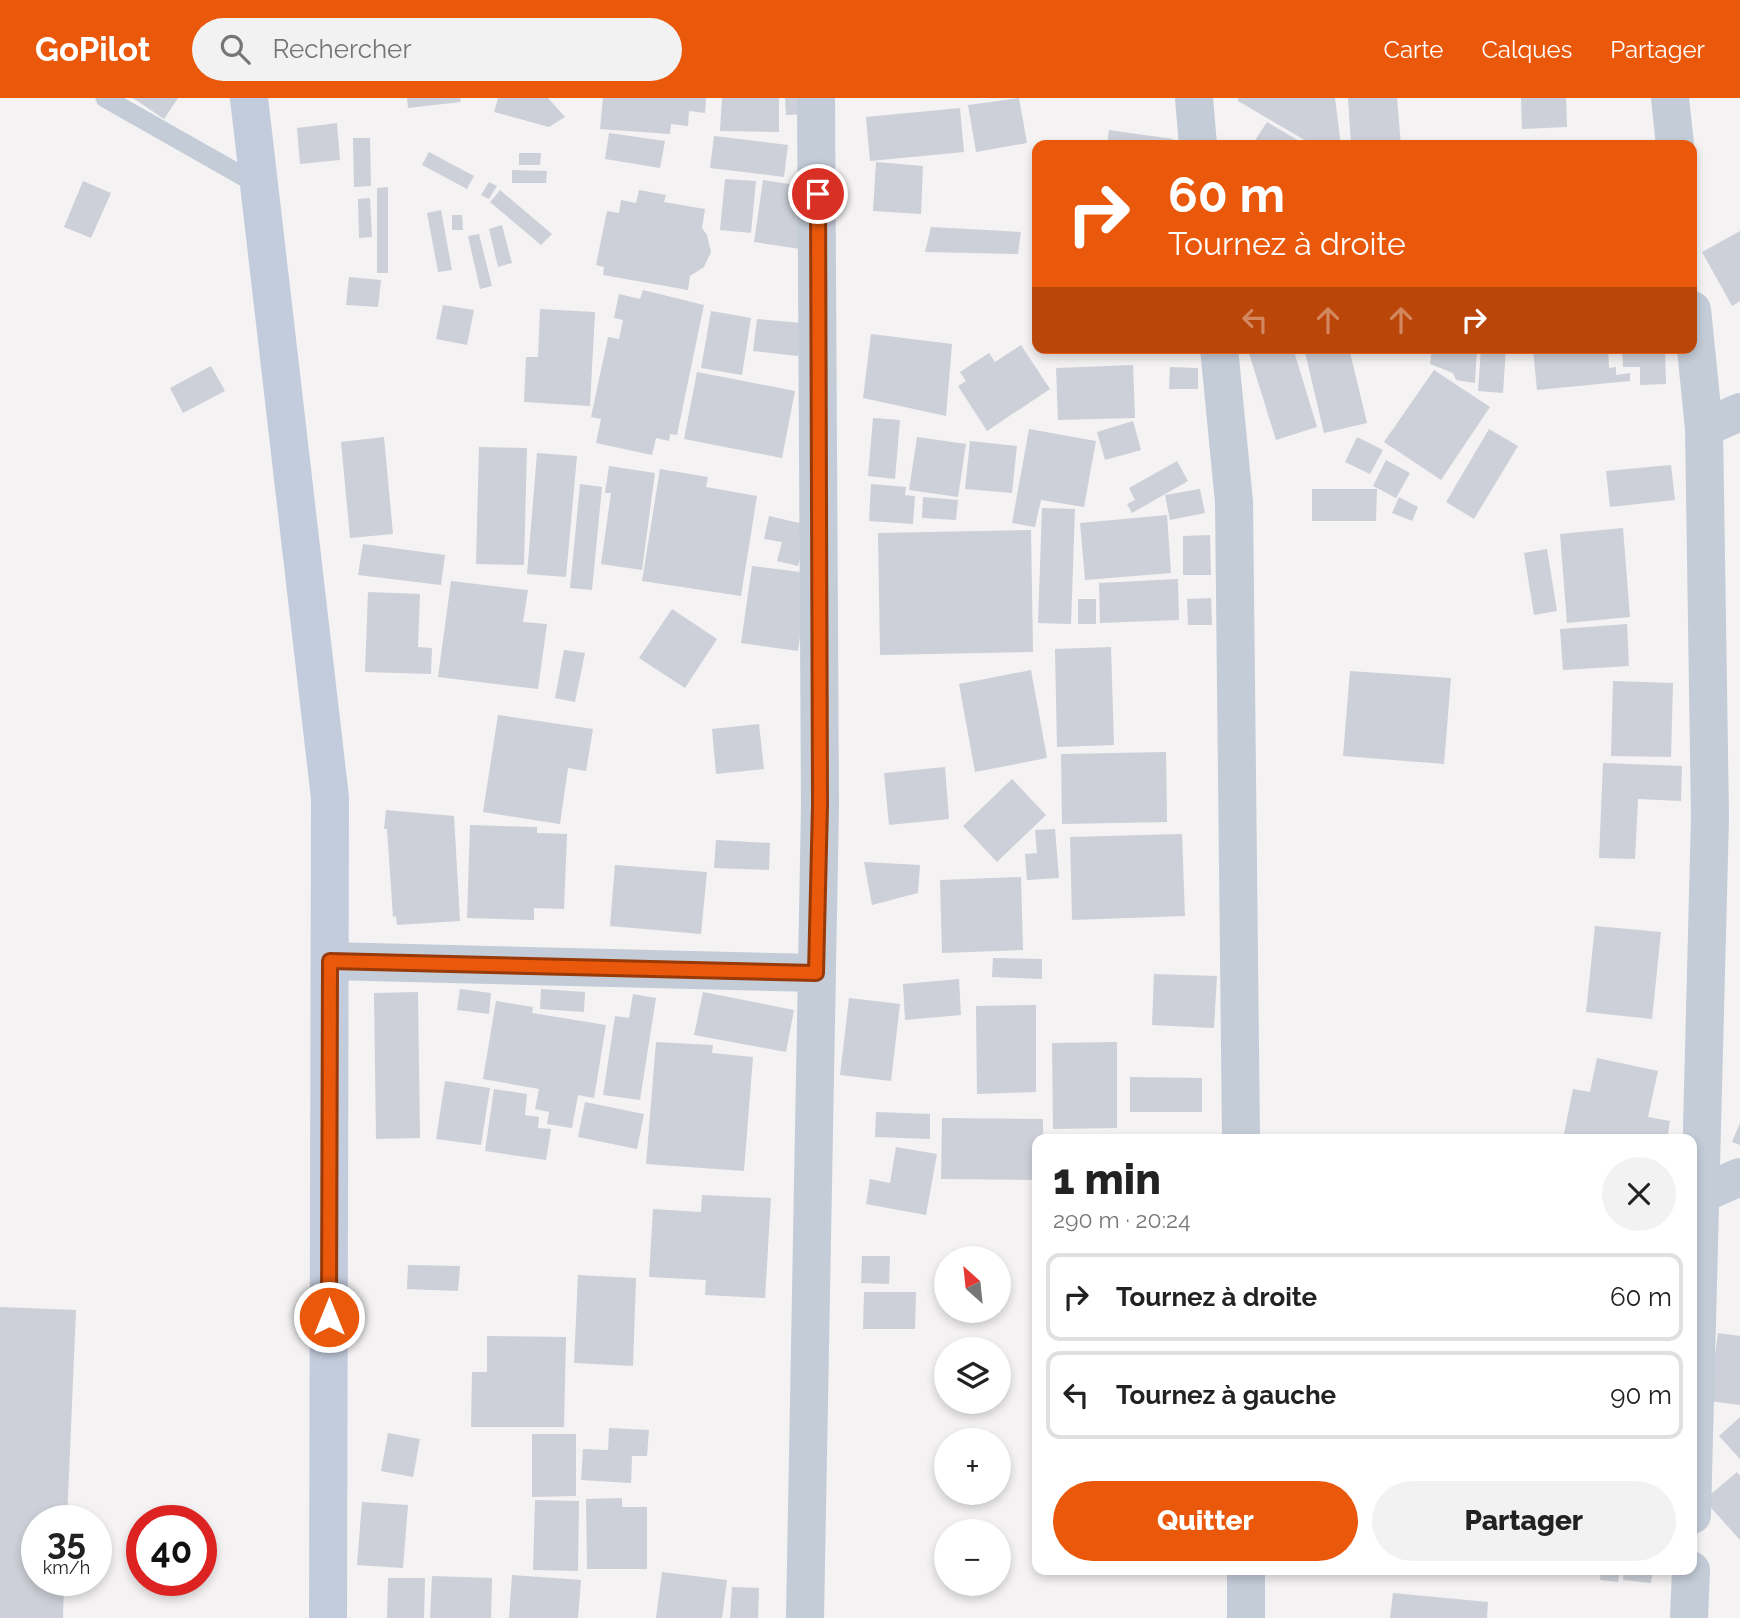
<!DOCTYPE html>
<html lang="fr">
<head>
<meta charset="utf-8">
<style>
  body { margin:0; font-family:Raleway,sans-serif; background:#f2f2f2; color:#222; height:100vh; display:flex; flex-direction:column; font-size:26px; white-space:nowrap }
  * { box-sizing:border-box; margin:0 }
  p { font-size:23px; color:#767676 }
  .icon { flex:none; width:38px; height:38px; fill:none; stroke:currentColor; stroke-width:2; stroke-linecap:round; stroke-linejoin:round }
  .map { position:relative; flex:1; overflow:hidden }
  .sheet { position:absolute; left:1032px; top:1036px; width:665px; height:441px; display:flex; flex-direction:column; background:#fff; border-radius:14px; box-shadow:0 4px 10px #0003 }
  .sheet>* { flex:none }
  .top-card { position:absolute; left:1032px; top:42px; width:665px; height:214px; border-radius:14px; box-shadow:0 4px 10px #0003; background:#ea580c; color:#fff; overflow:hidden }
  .needle { width:46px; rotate:333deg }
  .controls { position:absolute; left:934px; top:1148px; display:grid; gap:14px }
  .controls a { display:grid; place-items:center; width:77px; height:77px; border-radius:50%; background:#fff; box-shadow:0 4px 10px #0003; font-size:35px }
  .speed { position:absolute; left:21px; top:1407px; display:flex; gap:14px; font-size:35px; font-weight:700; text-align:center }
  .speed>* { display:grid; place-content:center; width:91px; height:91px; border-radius:50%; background:#fff; box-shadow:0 4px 10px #0003; line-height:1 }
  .speed small { font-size:18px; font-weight:400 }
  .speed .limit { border:10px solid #d22; background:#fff; color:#111 }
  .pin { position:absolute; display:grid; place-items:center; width:60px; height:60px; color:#fff; margin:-30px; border:4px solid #fff; border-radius:50%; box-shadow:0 2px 7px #0007 }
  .me { position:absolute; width:77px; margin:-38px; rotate:0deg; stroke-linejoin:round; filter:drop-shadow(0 0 5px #0008) }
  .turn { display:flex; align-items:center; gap:24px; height:147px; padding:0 21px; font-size:32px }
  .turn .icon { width:91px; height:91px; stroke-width:2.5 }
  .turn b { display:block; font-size:49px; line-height:60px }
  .lanes { display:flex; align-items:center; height:66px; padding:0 21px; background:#0003; justify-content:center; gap:35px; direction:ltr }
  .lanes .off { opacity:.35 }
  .round { display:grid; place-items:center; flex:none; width:74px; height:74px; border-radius:37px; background:#f2f2f2 }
  .summary { display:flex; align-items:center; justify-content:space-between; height:119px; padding:0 21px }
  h1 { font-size:42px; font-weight:800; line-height:52px }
  .primary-button { display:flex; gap:14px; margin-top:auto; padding:14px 21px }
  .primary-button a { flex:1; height:80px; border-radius:42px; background:#ea580c; color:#fff; font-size:28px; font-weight:800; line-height:80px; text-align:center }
  .primary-button a+a { background:#f2f2f2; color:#222 }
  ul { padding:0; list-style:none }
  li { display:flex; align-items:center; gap:21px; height:88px; margin:0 14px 10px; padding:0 7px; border:4px solid #e0e0e0; border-radius:14px }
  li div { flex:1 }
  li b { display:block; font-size:26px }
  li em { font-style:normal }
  header { display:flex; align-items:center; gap:42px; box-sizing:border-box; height:98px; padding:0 35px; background:#ea580c; color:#fff }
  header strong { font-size:33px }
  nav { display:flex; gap:38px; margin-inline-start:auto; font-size:24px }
  .search { width:490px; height:63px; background:#f2f2f2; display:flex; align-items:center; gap:18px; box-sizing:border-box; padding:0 24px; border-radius:38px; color:#767676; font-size:26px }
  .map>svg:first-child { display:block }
  .building { fill:#cdd0d8 }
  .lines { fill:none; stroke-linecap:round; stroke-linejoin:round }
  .lane { stroke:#c4ccd8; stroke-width:19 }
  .street { stroke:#c4ccd8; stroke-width:38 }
  .secondary { stroke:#c3ccdc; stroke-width:38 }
  .route-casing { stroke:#983908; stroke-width:18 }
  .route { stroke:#ea580c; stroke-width:12 }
</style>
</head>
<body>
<header>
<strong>GoPilot</strong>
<div class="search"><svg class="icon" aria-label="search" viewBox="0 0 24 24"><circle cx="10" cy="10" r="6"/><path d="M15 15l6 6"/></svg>Rechercher</div>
<nav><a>Carte</a><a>Calques</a><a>Partager</a></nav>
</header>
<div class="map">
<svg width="1740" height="1520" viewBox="0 0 1740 1520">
  <rect width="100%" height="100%" fill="#f4f2f2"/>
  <path class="building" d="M133,0H178L164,21Z
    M407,0H460L461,4L408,10Z
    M498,0H548L565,19L549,29L494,14Z
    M603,0H706L705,15L689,13L688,28L671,26L670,36L600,31Z
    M722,0H779V34L720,33Z
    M785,0H803L804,16L786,17Z
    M1019,0L1027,45L976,54L968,7Z
    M1238,0H1335L1341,47H1313L1238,3Z
    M1348,0H1397L1401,47H1351Z
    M1521,0H1566L1567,29L1522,31Z
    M960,10L964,54L870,63L866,19Z
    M1267,24L1306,47H1252Z
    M337,25L340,62L300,66L297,30Z
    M1109,32L1173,41L1172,47H1107Z
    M609,35L665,43L660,70L605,61Z
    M714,38L788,47L784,79L710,70Z
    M353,40H370L371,88L354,89Z
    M429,54L474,78L467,91L422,67Z
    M519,55H541L540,67H519Z
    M876,64L923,68L921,116L873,113Z
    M512,72L547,73L546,85H512Z
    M725,81L756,83L751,135L720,132Z
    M763,82L816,90L807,152L754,144Z
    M83,83L111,95L91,140L64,129Z
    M489,84L497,88L489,101L481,97Z
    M388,89V175H377V90Z
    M500,92L552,136L541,147L490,104Z
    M639,92L666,97L664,104L705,111L702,130L707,137L711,154L704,169L690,178L688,192L603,177L604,169L596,167L607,113L619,115L621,102L636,105Z
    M370,100L372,139L359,140L358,101Z
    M441,112L452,172L438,174L427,115Z
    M452,117H462L463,132H452Z
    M502,127L512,165L498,169L489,131Z
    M931,129L1021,134L1018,156L925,154Z
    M1740,133V203L1732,208L1702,154Z
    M479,136L492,188L480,191L468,138Z
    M349,179L381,182L378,209L346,207Z
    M643,192L704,207L677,337L670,336L669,343L656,340L652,357L596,345L601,321L591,319L608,239L619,241L623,222L614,220L619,196L640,201Z
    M443,207L474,212L467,247L436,241Z
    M540,211L595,214L590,308L524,304L526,259H538Z
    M711,213L751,220L742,277L701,270Z
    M757,221L802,225L798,258L753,253Z
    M871,236L952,246L946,318L863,300Z
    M1021,247L1050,291L987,333L958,288L966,283L960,274L989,255L995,264Z
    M1293,250L1317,329L1276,342L1248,252Z
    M1304,250H1349L1367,325L1324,335Z
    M1432,250H1477L1475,285L1456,282L1453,275L1430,266Z
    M1481,250H1506L1503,295L1478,293Z
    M1608,250L1609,270L1616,269V277L1630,275V283L1537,292L1533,251Z
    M1622,250H1665L1666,286L1640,287V269H1623Z
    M1133,267L1135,320L1058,322L1056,270Z
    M211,268L225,293L183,315L170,290Z
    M1170,269L1198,270V291H1169Z
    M1434,272L1490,309L1441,382L1384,344Z
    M697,274L795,293L782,360L684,341Z
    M873,320L900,322L895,381L868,378Z
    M1133,323L1141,352L1105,362L1097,334Z
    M1029,331L1096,343L1084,409L1041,402L1035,429L1012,425Z
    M1489,331L1518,348L1474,421L1446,404Z
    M384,339L393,436L350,440L341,344Z
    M917,339L966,346L958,399L909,392Z
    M1357,339L1383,352L1370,376L1345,364Z
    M970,343L1017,348L1012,395L965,391Z
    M479,349L527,350L524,467L476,466Z
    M537,355L577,358L566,479L527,476Z
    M1386,362L1410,375L1396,400L1373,388Z
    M1177,363L1188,383L1132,415L1127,406L1135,402L1129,390Z
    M1671,367L1675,402L1610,409L1606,373Z
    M609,368L655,375L642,472L601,466L611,395H605Z
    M660,371L708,379L706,389L757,398L741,498L642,483Z
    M580,386L602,389L592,492L570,490Z
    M871,386L906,389L905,397L915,398L913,426L869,423Z
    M1200,391L1205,415L1170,422L1165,397Z
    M1312,391H1377L1376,423H1312Z
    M923,399L958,402L956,422L922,420Z
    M1399,399L1418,409L1412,423L1392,415Z
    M1042,410L1075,411L1071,526L1038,525Z
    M1167,417L1171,475L1085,482L1080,425Z
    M769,418L808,427L798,468L777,463L782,444L764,441Z
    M1623,430L1630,519L1567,525L1560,436Z
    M1031,432L1033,554L880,557L878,435Z
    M1210,437L1211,477H1183V438Z
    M363,446L445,457L441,487L358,477Z
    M1547,451L1557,513L1534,517L1524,455Z
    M752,468L809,475L798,553L741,545Z
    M1178,481L1179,522L1100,525L1099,485Z
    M451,483L528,492L523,524L547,526L538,591L438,579Z
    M368,494L420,496L418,549L432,550L431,576L365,574Z
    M1211,500L1212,527H1188L1187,501Z
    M1078,501H1096V526H1078Z
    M672,511L717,541L685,590L639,560Z
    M1627,526L1629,568L1563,572L1560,531Z
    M1111,549L1114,647L1057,649L1055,551Z
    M564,552L585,555L575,604L555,600Z
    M1031,572L1047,660L975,674L959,586Z
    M1350,573L1451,580L1444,666L1343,658Z
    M1613,583L1673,585L1671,659L1611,658Z
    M498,617L593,631L586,673L568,670L560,726L483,714Z
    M759,626L764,671L716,676L712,631Z
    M1166,654L1167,724L1062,726L1061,656Z
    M1603,665L1682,668L1681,703L1638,701L1635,761L1599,760Z
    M945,669L949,721L889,727L884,675Z
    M1012,681L1046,717L997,764L963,728Z
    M386,712L454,718L460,823L397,827L396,818L393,819L387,731H384Z
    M470,727L537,729V735L567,736L564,811L534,810V822L467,820Z
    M1055,731L1059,780L1027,782L1025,756L1037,755L1035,732Z
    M1182,736L1185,818L1072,822L1070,739Z
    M716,742L770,745L769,772L714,770Z
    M864,764L920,767L918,795L872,807Z
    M615,767L707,774L701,836L610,828Z
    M1021,779L1023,852L942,855L940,782Z
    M1595,828L1661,834L1652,921L1586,914Z
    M993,860L1042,861V881L992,879Z
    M1154,876L1217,878L1214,930L1152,927Z
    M959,881L961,917L905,922L903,886Z
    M460,891L491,895L489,916L457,912Z
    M541,891L585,894L584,914L540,911Z
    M418,894L420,1040L376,1041L374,895Z
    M703,894L794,912L786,954L694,937Z
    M633,896L656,900L640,1002L603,997L615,918L629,920Z
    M849,900L900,906L891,983L840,977Z
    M496,903L533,909L532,915L606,927L594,1000L578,997L572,1030L547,1026L549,1014L535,1011L539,991L483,981Z
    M1036,907V994L977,996L976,908Z
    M656,944L713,947L712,955L753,959L744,1073L646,1066Z
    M1117,944V1030L1053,1031L1052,945Z
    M1597,960L1658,973L1648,1019L1670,1023L1667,1041H1563L1573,991L1590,994Z
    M1130,979L1202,980V1014H1130Z
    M445,983L490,990L481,1047L436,1041Z
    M494,991L527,996L525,1017L539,1019L538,1030L551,1031L546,1062L485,1053Z
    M585,1004L644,1016L637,1051L578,1039Z
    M876,1014L930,1016V1041L875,1039Z
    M942,1020L1043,1021V1041H1038V1082L941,1081Z
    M1740,1025V1047L1732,1044Z
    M896,1049L937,1056L926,1117L866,1106L870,1081L890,1085Z
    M702,1097L771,1100L765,1200L705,1197L706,1182L649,1179L653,1111L701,1114Z
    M862,1158H890L889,1186L861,1185Z
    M408,1167L460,1168L458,1193L407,1191Z
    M578,1177L636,1180L633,1268L574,1265Z
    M864,1194H916L915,1231H863Z
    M0,1209L76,1212L67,1423H37V1482H64L63,1520H0Z
    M1718,1235L1740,1238V1307L1709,1303Z
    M487,1238L566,1239L564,1329H471L472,1274H487Z
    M1740,1319V1361L1719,1338Z
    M609,1330L649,1332L647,1358H632L631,1385L581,1382L583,1351L608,1352Z
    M388,1335L420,1341L413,1379L381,1373Z
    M532,1336H576V1398L532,1399Z
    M1737,1374L1740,1378V1442L1704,1402Z
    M622,1400V1409H647V1471H587L586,1401Z
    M535,1402L579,1403L578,1473L533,1472Z
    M362,1404L408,1407L403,1470L357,1467Z
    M1601,1472H1620L1618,1484L1600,1482Z
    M1624,1472H1653L1651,1485L1623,1482Z
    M662,1474L727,1482L722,1520H656Z
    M512,1477L581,1482L578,1520H509Z
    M432,1478L492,1480L491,1520H430Z
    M388,1480H425L424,1520H387Z
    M732,1489L759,1490L758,1520H730Z
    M1393,1495L1488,1504L1487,1520H1390Z"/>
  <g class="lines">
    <path class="lane" d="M105,0L260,88"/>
    <path class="street" d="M1194,0L1198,47
      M1670,0L1675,47
      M1692,212L1704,330L1710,719L1692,1417
      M1219,250L1234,404L1241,1041
      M1704,330L1740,314
      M330,863L816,875
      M1701,1096L1740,1079
      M1246,1472V1520
      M805,1520L820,707L816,0
      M1689,1520L1691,1472"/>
    <path class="secondary" d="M249,0L330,700L328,1520"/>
  </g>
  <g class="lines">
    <defs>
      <path id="route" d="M329,1219L330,863L816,875L820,707L818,96"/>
    </defs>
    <use href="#route" class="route-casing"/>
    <use href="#route" class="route"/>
  </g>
</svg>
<div class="controls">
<a><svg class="needle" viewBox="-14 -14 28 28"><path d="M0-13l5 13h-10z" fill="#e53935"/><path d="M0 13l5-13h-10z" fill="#767676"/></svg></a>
<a><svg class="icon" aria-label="layers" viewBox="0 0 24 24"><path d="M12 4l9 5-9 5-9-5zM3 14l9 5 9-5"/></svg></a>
<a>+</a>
<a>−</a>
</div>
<div class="speed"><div>35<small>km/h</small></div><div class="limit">40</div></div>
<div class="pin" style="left:818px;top:96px;background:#d93025"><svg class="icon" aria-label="arrive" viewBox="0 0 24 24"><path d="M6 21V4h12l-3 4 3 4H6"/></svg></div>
<svg class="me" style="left:329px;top:1219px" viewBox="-20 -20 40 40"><circle r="17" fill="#ea580c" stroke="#fff" stroke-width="3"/><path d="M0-11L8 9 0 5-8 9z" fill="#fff"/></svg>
<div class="top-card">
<div class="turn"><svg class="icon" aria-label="right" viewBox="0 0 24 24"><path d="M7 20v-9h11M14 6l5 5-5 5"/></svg><div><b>60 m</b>Tournez à droite</div></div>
<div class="lanes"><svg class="icon off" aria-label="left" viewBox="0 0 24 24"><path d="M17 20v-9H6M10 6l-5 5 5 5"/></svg><svg class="icon off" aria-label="ahead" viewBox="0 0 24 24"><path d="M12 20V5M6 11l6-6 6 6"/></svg><svg class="icon off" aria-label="ahead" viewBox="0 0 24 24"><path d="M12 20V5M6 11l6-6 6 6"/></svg><svg class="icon" aria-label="right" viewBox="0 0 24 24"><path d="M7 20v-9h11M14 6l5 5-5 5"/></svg></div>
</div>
<section class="sheet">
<div class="summary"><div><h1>1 min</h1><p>290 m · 20:24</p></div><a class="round"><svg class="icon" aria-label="close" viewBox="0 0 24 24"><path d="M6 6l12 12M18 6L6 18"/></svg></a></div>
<ul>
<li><svg class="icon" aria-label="right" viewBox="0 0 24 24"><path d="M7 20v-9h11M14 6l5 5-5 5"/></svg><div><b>Tournez à droite</b></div><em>60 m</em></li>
<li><svg class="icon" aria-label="left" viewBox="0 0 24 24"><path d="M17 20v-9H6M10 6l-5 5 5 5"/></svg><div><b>Tournez à gauche</b></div><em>90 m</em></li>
</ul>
<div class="primary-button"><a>Quitter</a><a>Partager</a></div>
</section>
</div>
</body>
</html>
